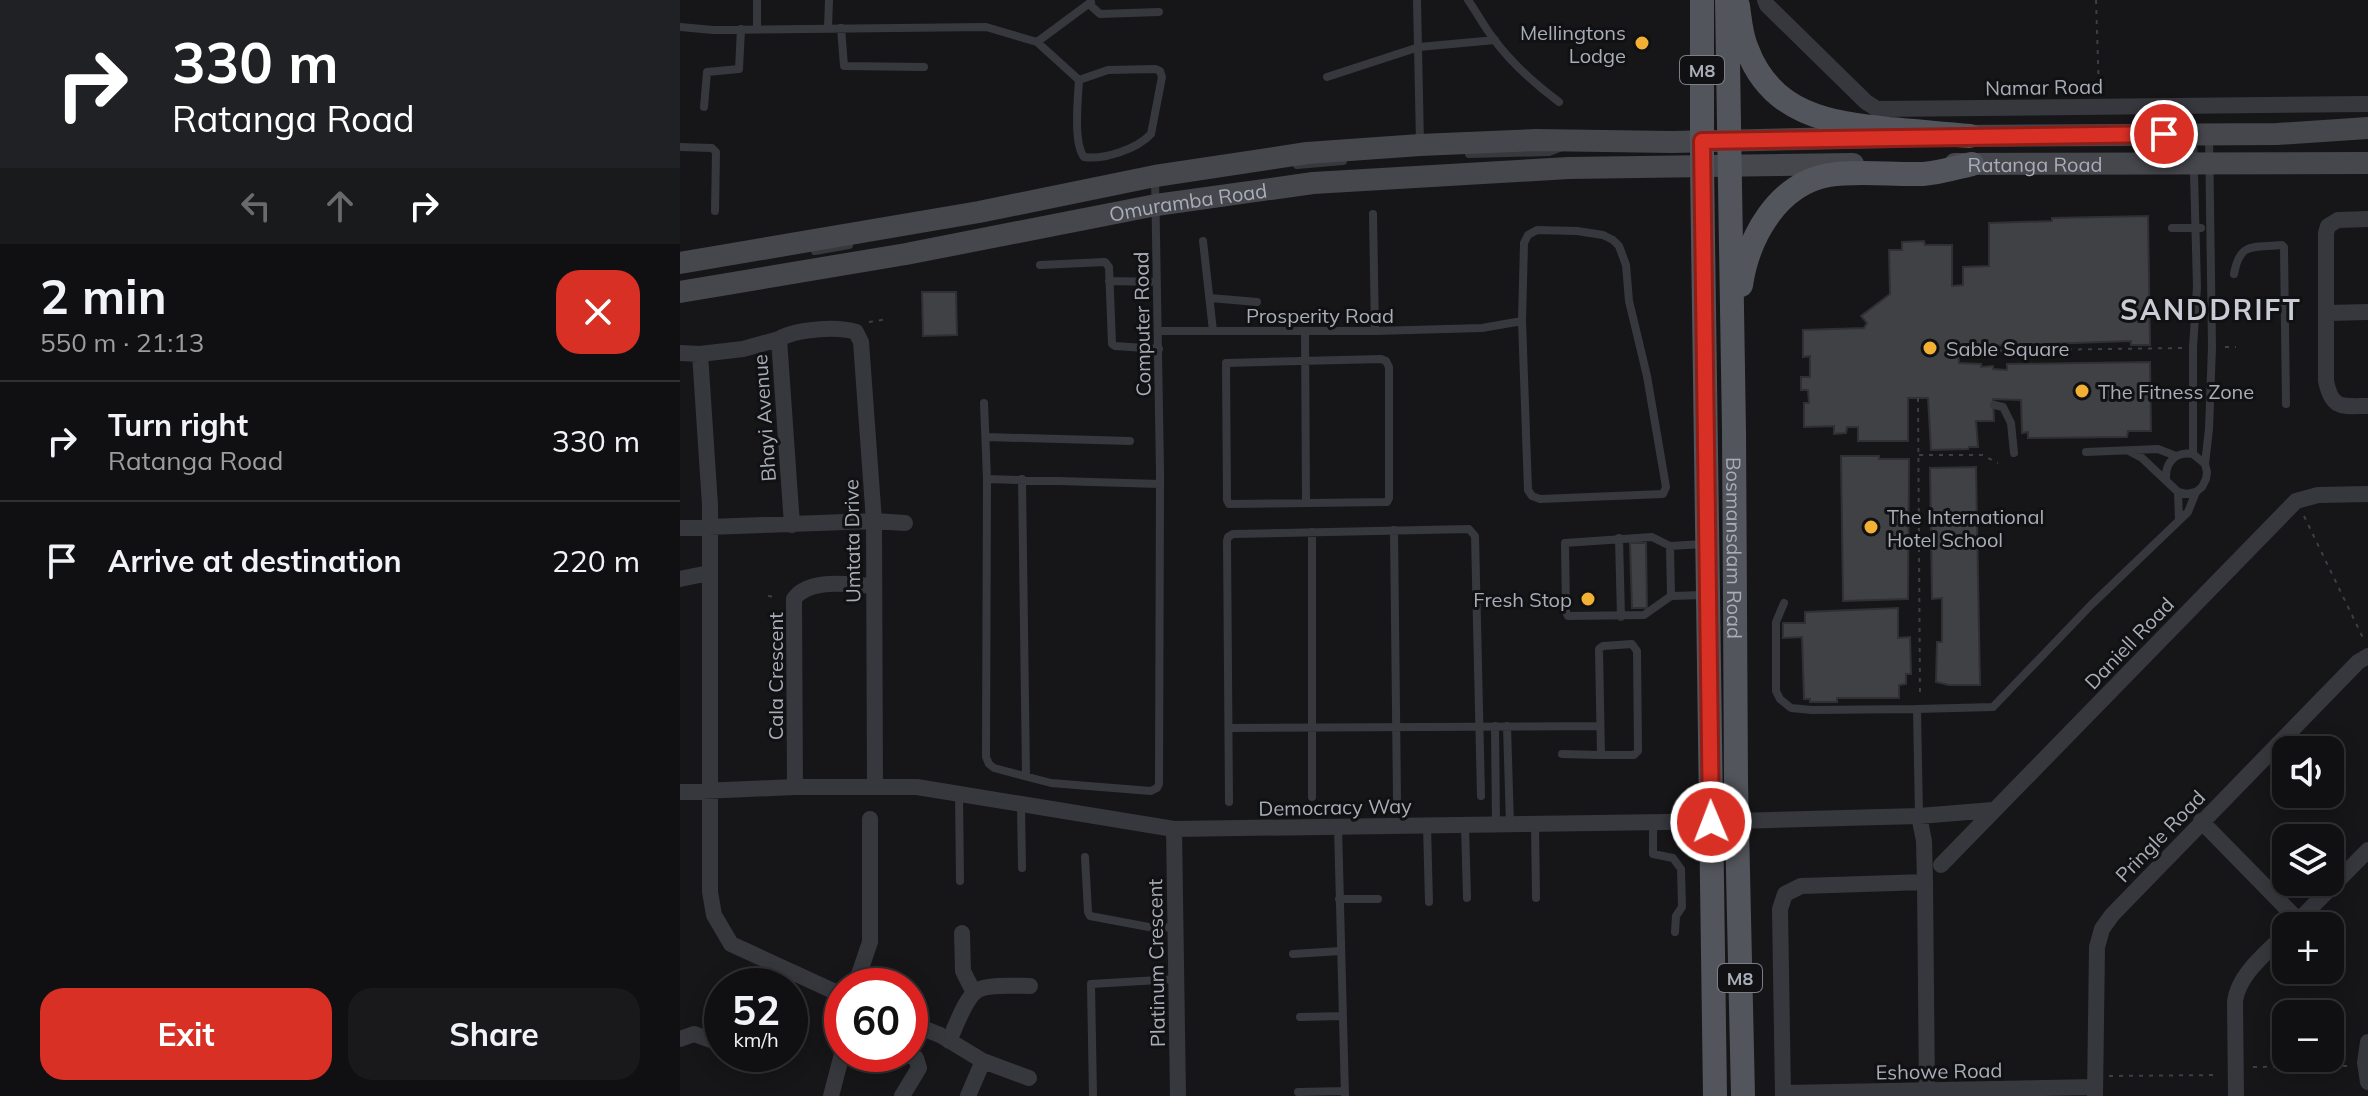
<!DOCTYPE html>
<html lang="en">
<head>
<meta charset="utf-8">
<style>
  body { margin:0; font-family:Mulish,sans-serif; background:#19191b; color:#f1f3f6; height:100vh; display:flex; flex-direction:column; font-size:30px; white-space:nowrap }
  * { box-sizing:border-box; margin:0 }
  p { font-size:26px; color:#9c9d9f }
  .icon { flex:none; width:44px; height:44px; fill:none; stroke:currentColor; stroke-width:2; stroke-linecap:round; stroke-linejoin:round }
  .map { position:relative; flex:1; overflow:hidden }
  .sheet { display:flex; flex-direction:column; background:#101012; width:680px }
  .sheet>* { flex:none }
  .guide { background:#202124; color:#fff; overflow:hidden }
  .fabs { position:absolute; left:1592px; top:736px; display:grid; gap:16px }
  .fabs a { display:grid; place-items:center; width:72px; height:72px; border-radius:16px; background:#101012; box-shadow:0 4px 20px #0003,0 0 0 2px #303032; font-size:40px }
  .speed { position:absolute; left:24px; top:968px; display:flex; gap:16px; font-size:40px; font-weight:700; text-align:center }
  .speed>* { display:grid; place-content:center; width:104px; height:104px; border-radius:50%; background:#101012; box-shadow:0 4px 20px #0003,0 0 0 2px #303032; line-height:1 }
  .speed small { font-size:20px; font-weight:400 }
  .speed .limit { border:12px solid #d22; background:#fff; color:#111 }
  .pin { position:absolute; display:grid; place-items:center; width:68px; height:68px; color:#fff; margin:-34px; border:4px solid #fff; border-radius:50%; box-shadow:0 2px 8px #0007 }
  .me { position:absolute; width:88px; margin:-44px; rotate:359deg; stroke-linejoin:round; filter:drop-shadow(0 0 6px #0008) }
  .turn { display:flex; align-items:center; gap:28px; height:168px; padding:0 40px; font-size:36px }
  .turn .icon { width:104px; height:104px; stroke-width:2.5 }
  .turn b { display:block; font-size:56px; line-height:68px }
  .lanes { display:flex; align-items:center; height:76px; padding:0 40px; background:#0003; justify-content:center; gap:40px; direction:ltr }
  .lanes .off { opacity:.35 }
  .round { display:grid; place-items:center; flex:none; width:84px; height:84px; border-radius:24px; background:#19191b }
  .overview { display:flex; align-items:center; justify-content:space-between; height:136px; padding:0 40px }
  h1 { font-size:48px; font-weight:700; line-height:60px }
  .cta { display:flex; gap:16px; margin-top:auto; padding:16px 40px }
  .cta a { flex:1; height:92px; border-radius:24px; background:#d93025; color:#fff; font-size:32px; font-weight:700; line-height:92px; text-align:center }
  .cta a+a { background:#19191b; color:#f1f3f6 }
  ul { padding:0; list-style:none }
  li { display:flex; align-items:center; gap:24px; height:120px; padding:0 40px; border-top:2px solid #303032 }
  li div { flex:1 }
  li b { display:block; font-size:30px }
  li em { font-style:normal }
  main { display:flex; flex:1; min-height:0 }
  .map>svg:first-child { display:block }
  .building { fill:#404145; stroke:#303034; stroke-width:2 }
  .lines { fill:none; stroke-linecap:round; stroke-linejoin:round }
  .path { stroke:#3d3f44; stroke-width:2; stroke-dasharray:4 6; stroke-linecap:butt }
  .lane { stroke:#37383d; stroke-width:8 }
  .street { stroke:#37383d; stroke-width:16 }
  .secondary { stroke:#45474d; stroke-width:22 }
  .primary { stroke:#53555c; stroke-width:24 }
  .route-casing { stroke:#8d1f18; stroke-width:20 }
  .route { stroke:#d93025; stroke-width:14 }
  .poi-dot { fill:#f2b134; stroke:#111113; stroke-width:3 }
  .labels { text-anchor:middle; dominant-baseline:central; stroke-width:6; stroke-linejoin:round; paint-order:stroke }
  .shield { fill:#111113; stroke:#7b7e86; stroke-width:2 }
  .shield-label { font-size:18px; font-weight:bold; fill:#a8adb8 }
  .poi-label { font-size:20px; fill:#a8adb8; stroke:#111113; text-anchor:start }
  .street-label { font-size:20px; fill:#a8adb8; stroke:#111113 }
  .district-label { font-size:28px; font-weight:bold; letter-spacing:2px; fill:#c9ccd4; stroke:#111113 }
</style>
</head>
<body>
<main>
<section class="sheet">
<div class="guide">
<div class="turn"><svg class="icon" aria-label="right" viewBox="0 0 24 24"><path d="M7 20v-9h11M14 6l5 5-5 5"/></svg><div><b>330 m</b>Ratanga Road</div></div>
<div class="lanes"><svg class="icon off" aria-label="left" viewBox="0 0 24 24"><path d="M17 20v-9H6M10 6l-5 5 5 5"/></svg><svg class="icon off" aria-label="ahead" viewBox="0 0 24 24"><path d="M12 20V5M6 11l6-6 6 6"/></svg><svg class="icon" aria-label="right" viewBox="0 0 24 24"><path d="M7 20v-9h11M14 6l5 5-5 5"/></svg></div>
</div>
<div class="overview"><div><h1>2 min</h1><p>550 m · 21:13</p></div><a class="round" style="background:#d93025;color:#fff"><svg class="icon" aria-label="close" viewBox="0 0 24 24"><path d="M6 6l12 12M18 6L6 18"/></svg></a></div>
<ul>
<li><svg class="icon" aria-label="right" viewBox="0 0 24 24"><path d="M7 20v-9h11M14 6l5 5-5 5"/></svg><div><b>Turn right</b><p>Ratanga Road</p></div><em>330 m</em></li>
<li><svg class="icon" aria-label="arrive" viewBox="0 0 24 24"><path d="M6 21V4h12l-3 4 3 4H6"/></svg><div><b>Arrive at destination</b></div><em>220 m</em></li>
</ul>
<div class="cta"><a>Exit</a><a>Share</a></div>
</section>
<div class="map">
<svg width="1688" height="1096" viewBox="0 0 1688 1096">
  <rect width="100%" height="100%" fill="#161618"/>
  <path class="building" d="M1468,216L1470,345H1451V341L1278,347L1279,363L1301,364V367L1313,366V369L1327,370V364L1470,362L1471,431H1448L1447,437L1348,438V432L1342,433L1341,400L1313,399L1314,421H1296L1298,447H1289L1288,449L1251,450L1248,398H1228V441H1178V427H1167L1166,433L1154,434V426L1124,427V403H1129L1128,390H1121V377H1130V356L1123,357V330L1184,328L1187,323L1181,316L1210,294L1209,250H1222V242L1244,241L1245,245H1272V286L1283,285V267L1309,266V223L1372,221V218Z
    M242,292H276L277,335L243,336Z
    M1161,456H1199V459H1229L1228,599L1163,601Z
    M1296,467L1300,685H1269L1256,682L1257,642H1262V598L1252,599L1250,468Z
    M950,543H966L967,608H952Z
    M1218,608V638L1230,637L1231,674H1226V684L1219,685V698H1157V702H1130V699H1124L1122,637L1103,638V623H1125V612Z"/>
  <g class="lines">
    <path class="path" d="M1416,0L1419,91
      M189,322L208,319
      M1545,347H1556
      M1278,351L1503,348
      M1238,398L1240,696
      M1239,455H1302L1318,463
      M1624,516L1684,640
      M88,596L97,597
      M1573,1067L1670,1066
      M1429,1076L1539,1075"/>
    <path class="lane" d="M737,0L740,143
      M788,0C797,13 804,26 813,38C831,63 855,84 879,102
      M409,4L420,14L479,12
      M0,27L33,30L306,27L357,42L399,80C398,99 393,143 404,157C424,160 457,149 471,134L482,77L480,71L475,69L428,70L399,80
      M148,28L149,0
      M161,28L164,66L244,67
      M77,29V0
      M357,42L411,2
      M647,77L739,47L815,40
      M24,107L27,72L59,69L61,29
      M1513,135L1517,287L1513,347V454
      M0,147L32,148L36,152L35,211
      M789,154L869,152L882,147
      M617,165L663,161
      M475,177L480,471V484L479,784L477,788L471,791L371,783L314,768L309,764L306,757L307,479L480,484
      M693,214L695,331
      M1492,228H1521
      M857,230L897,231L923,235L933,240L939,246L946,265L949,301L967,376L986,487L983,494L860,499L852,496L848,490L842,321L844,243L848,235Z
      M523,241L533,331
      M135,251L169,245
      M360,265L425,262L429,267L432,344L435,346L479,349
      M1554,274C1560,241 1573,248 1602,245L1604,247L1606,404
      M429,281L477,282
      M530,298L577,302
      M479,331H695L802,328L842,321
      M625,331L626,503
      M701,359L706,361L709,367V498L707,502L549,504L547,500L546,363Z
      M304,403L307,479
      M1314,405L1323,407L1331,423L1334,453
      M306,437L450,441
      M1449,451L1462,458L1498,492L1507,494L1516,492
      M1406,452L1478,449L1496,456
      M342,479L346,776
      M1486,479C1485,462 1496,451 1513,454L1525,464
      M1498,492L1499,520
      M714,530L717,798
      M632,532V797
      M939,538L941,617
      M990,546L991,596L1024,595
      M991,596L964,615L888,616L886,612L885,543L972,537L990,546L1023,544
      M1104,603L1096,622V691L1100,699L1111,708L1132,710L1237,709L1239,815
      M952,644L957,651L958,751L954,755H921L919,649L923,646Z
      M1237,709L1313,707L1411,605L1508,512L1516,492L1522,487L1526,479L1527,472L1525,464L1529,429L1532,347L1529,134
      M815,726L816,824
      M827,726L830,825
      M549,728L920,726
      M882,754L921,755
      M279,794L280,881
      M549,802L547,541L548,537L553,534L789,529L795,536L801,796
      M341,805L342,868
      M973,823V854L993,858L1001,869L1002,907L996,916L995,932
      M855,824L856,898
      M785,825L787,898
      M747,826L749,902
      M658,827L665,1096
      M405,857L408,912L410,916L474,928L495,927
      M659,899H698
      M613,954L661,951
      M620,1017L662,1016
      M618,1092L664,1091
      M413,1096L411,984L496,979"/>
    <path class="street" d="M1085,0L1087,5L1186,102L1197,109L1688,104
      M1688,219L1658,220L1648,226L1646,233V381C1652,410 1662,406 1688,406
      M1648,313L1688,312
      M99,339L63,349L20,354L30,505V892L34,915L51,944L162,995
      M0,353L20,354
      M112,525L99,339C116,329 157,326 176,332L181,342L194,521L195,787
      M0,528L194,521L225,523
      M0,579L29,573
      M115,787L114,599C129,577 170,585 193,586
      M0,792L115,787H237L494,829L1056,821L1239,816L1313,810
      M1239,816L1244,841L1245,882L1247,1096
      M1521,821L1618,920
      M494,829L498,1096
      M1261,865L1616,501L1638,495L1688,494
      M1613,926L1688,850
      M282,933L283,971L294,993
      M175,986L190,942V819
      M230,1023L260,1035L303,1061L349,1078
      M0,1039L14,1034L42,1044
      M269,1041C275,1028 286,996 298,990C308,984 337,986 350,986
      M1688,1042L1685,1063L1688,1082
      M68,1054L71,1055
      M1103,1093L1415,1087
      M151,1096L162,1054
      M222,1096L239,1068L236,1058L226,1054
      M288,1096L303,1061
      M1103,1096L1100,909L1105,894L1121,886L1245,882
      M1415,1096L1417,947L1422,929L1432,915L1678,662L1688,656
      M1556,1096L1555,1001C1559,973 1587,953 1606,933"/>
    <g class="secondary">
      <path d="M1271,136L1597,134L1688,128"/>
      <path id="s1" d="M1275,164L1688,163"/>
      <path d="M0,263L299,212L475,176L627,153L740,145L856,140L992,142L1209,137"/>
      <path id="s2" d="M0,292L226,254L476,205L633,183L889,168L1173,164"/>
    </g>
    <g class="primary">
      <path d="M1022,0V166L1035,1096"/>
      <path id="s3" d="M1047,0L1054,431L1056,782L1063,1096"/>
      <path d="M1058,6C1060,20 1061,36 1067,49C1091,114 1149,123 1209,129C1236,131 1263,134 1290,136"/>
      <path d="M1061,285C1068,238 1097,184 1149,175C1179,170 1212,175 1243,174C1259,173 1275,168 1292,164"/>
    </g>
  </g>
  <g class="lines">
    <defs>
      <path id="route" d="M1031,822L1022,141L1484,134"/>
    </defs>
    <use href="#route" class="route-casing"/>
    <use href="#route" class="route"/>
  </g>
  <g class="poi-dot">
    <circle cx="962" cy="43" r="8"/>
    <circle cx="1250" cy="348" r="8"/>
    <circle cx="1402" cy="391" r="8"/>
    <circle cx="1191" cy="527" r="8"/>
    <circle cx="908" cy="599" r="8"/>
  </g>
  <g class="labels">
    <g class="shield">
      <rect x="1000" y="56" width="44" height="28" rx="6"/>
      <rect x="1038" y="964" width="44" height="28" rx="6"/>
    </g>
    <g class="shield-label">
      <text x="1022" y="70">M8</text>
      <text x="1060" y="978">M8</text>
    </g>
    <g class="poi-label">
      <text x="946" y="32" text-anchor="end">Mellingtons<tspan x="946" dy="23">Lodge</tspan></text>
      <text x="1266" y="348">Sable Square</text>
      <text x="1418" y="391">The Fitness Zone</text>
      <text x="1207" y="516">The International<tspan x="1207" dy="23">Hotel School</tspan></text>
      <text x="892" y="599" text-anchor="end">Fresh Stop</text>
    </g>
    <g class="street-label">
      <text transform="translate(1364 87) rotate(-1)">Namar Road</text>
      <text stroke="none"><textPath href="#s1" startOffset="80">Ratanga Road</textPath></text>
      <text stroke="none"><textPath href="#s2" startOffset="516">Omuramba Road</textPath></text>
      <text x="640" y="315">Prosperity Road</text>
      <text transform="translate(462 324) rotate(-91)">Computer Road</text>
      <text transform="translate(84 418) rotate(-94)">Bhayi Avenue</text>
      <text transform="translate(172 541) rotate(-91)">Umtata Drive</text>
      <text stroke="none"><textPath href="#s3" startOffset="548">Bosmansdam Road</textPath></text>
      <text transform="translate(1449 643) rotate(-46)">Daniell Road</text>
      <text transform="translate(95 676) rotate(-90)">Cala Crescent</text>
      <text transform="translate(655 807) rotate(-1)">Democracy Way</text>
      <text transform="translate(1480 836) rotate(-46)">Pringle Road</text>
      <text transform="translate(476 963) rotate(-91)">Platinum Crescent</text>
      <text transform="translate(1259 1071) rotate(-1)">Eshowe Road</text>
    </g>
    <g class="district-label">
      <text x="1531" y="309">SANDDRIFT</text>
    </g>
  </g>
</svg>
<div class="fabs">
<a><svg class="icon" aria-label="sound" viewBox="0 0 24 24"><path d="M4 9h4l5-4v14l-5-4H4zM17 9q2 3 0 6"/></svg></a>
<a><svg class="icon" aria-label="layers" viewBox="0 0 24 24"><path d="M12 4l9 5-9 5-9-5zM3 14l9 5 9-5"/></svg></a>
<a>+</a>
<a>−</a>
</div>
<div class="speed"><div>52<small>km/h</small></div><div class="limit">60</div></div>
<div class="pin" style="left:1484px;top:134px;background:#d93025"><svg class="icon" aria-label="arrive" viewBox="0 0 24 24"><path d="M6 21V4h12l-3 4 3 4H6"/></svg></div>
<svg class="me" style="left:1031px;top:822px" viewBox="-20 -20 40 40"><circle r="17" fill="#d93025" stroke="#fff" stroke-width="3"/><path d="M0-11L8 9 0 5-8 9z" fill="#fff"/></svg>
</div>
</main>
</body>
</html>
